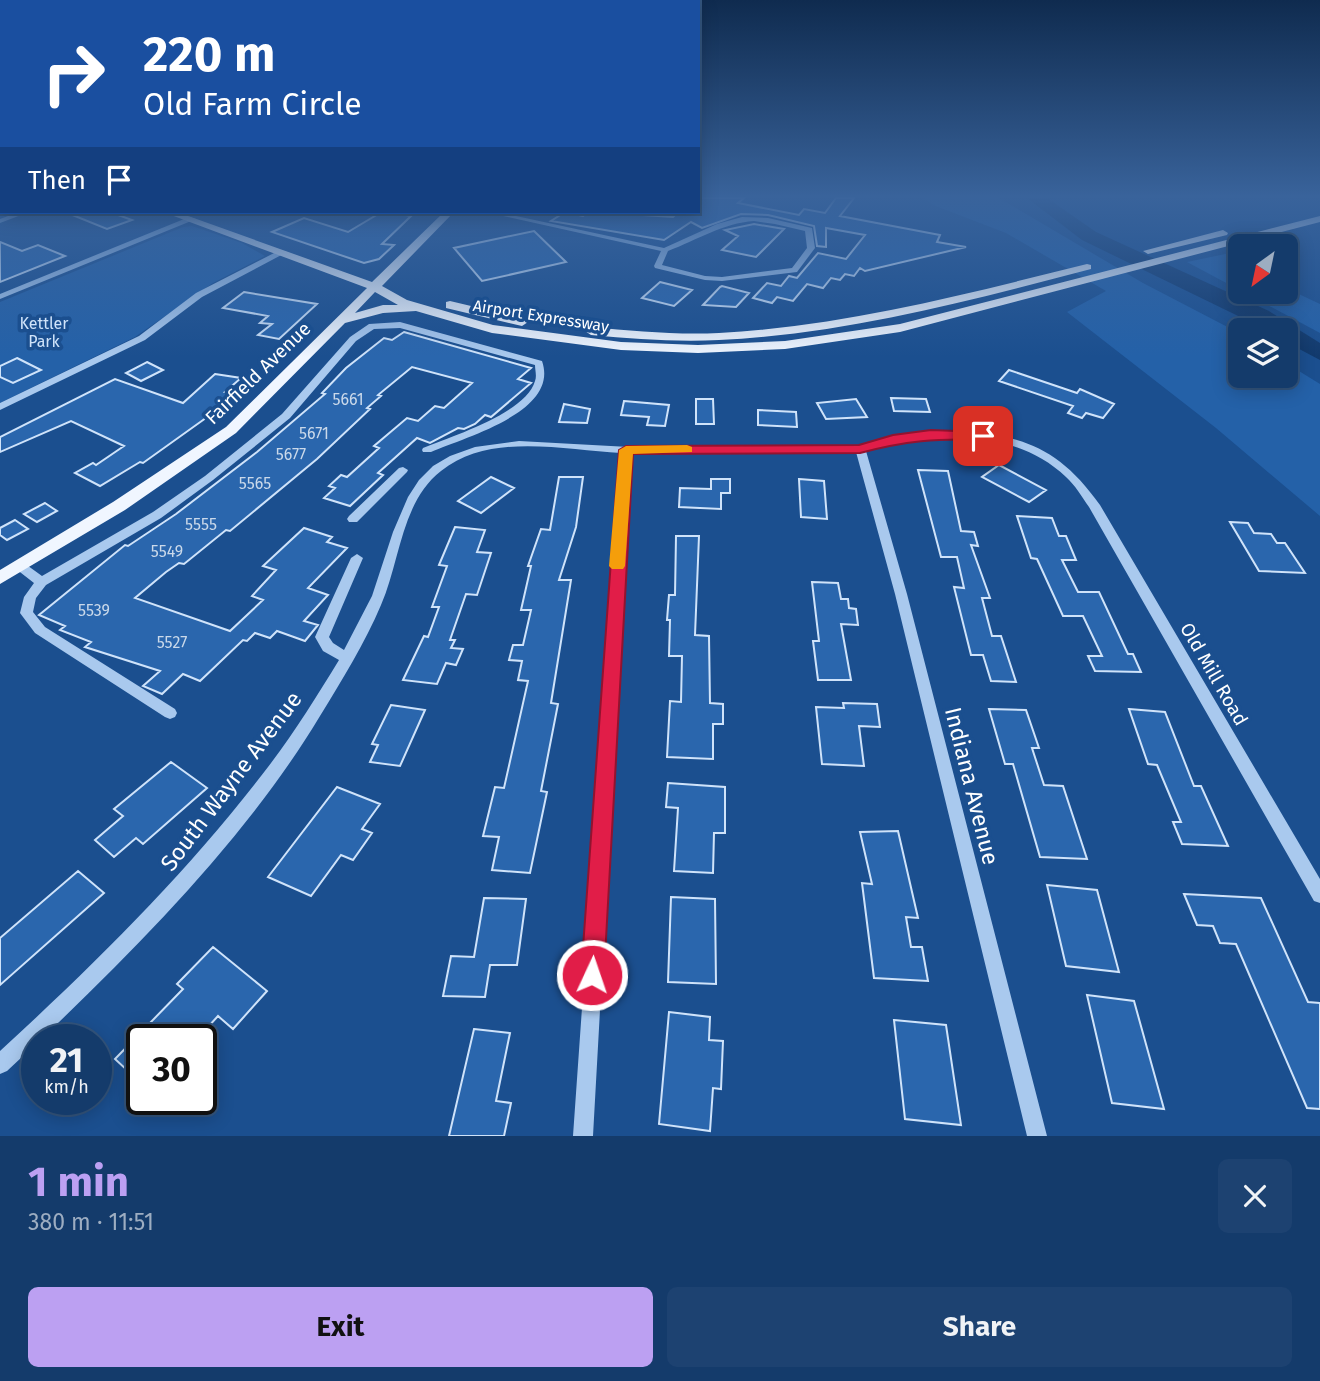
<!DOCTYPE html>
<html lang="en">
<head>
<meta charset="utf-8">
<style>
  body { margin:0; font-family:"Fira Sans",sans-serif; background:#1d4271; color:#f1f3f6; height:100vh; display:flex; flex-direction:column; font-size:26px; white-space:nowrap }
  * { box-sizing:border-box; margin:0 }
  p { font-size:23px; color:#9dadc1 }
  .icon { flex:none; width:38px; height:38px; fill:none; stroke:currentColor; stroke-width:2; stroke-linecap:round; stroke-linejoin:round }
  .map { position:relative; height:1136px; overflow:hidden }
  .drawer { display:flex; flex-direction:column; background:#143b6b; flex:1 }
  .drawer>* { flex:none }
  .top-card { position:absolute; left:0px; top:0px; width:700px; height:214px; box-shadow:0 4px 18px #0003,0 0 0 2px #33557e; background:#1a4fa0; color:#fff; overflow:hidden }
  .needle { width:46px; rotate:213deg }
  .fabs { position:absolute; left:1228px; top:234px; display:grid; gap:14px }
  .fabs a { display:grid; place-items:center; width:70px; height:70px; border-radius:10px; background:#143b6b; box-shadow:0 4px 18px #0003,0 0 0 2px #33557e; font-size:35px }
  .speed { position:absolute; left:21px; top:1024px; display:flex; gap:14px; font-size:35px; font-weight:700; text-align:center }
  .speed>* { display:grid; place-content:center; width:91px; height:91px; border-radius:50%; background:#143b6b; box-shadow:0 4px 18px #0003,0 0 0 2px #33557e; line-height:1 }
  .speed small { font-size:18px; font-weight:400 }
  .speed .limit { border:4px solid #111; border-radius:10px; background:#fff; color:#111 }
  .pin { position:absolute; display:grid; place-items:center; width:60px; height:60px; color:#fff; margin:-30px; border-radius:14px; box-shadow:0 4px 10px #0006 }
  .me { position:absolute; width:77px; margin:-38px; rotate:3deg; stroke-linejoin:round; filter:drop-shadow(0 0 5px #0008) }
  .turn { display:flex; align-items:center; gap:24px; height:147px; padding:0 28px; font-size:32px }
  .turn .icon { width:91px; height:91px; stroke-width:2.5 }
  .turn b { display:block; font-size:49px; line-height:60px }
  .then { display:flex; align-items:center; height:66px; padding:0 28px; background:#0003; gap:14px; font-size:26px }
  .round { display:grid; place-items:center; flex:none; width:74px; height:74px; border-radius:10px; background:#1d4271 }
  .headline { display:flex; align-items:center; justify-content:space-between; height:119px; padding:0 28px }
  h1 { font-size:42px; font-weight:700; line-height:52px; color:#bca0f2 }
  .cta { display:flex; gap:14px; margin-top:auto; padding:14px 28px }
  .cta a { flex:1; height:80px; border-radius:10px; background:#bca0f2; color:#111; font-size:28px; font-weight:700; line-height:80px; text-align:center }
  .cta a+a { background:#1d4271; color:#f1f3f6 }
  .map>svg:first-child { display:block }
  .green { fill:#2461a8 }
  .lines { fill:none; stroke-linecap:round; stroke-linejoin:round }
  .river { fill:#123a6d; fill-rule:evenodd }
  .building { fill:#2a66ad; stroke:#cfe3fa; stroke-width:2 }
  .minor { fill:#a9c9ee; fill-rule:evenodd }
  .major { fill:#f0f6ff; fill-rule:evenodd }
  .route { fill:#e11d48; stroke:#92132f; stroke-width:2 }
  .slow { fill:#f59e0b }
  .labels { text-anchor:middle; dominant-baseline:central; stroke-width:7; stroke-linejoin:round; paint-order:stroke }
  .far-street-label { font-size:16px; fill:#fff; stroke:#1b4f8f }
  .far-park-label { font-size:16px; fill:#cfe3fa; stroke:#1b4f8f }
  .number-label { font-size:16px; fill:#cad9ea }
  .street-label { font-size:19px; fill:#fff; stroke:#1b4f8f }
  .near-street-label { font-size:23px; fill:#fff; stroke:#1b4f8f }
</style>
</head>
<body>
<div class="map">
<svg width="1320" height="1136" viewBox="0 0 1320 1136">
  <rect width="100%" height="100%" fill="#1b4f8f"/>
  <path class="green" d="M924,198H999L1143,283L1241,334V376H1286V363L1320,384V516L1216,428L1067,312L1106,291L1006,233L933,205Z
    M192,226L242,243L265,256L213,283L135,337L0,403V302L183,227Z
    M1230,253L1241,259V292H1286V288L1320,304V333L1187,262Z"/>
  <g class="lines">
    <path class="river" d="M1027,198H1047L1096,232L1269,311L1320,343V360L1286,342V331H1269L1082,240Z"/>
  </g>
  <path class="building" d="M698,198H744L738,203L799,215L804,209L825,213L836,198H854L840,216L940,235L937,242L966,247L865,271L860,268L854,276L845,274L840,280L831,278L823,288L807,284L793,301L777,297L772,303L753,298L767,283L781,286L789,276L797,278L818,253L846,259L865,235L826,228V247L817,246L814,226L768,215L741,214L702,228L691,222L664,240L551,221L565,212L583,216L589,212H613L611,213L673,217L675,215L667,212H698Z
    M65,212H110L132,220L107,229Z
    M390,212L411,216L382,244L394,245L379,259L364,263L272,232L304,218L348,232L380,213Z
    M754,224L784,229L756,257L722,250L738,236L725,230Z
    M534,231L566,262L482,281L454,248Z
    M0,242L22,251L38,245L65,256L0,282Z
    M660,282L692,290L674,306L642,298Z
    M720,287L722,286L749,293L736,307L703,305Z
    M244,292L317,304L279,339L258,335L272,324L260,323L268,316L223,308Z
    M404,332L531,368L518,379L531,383L491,417L485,415L475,424L464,429L458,428L430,443L417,438L378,473L383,475L350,506L324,498L335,488L329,486L341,475L347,477L379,448L374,446L407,418L418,421L435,406L444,408L472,383L412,367L378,395L381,396L367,408L370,409L317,459L230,531L226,530L184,564L179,563L166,572L135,598L230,631L263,600L252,596L276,570L263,566L304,528L332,537L327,542L347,548L308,588L328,595L304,621L318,625L305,641L277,631L270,638L255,633L247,641L243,640L200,681L183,674L162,694L143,686L160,671L85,647L91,642L60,630L65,626L39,615L125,545L128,546L176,514L257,452L325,394L322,393L346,368L384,338L392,340Z
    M17,358L41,370L13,383L0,377V366Z
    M147,362L163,370L141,381L126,373Z
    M1009,370L1077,393L1080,389L1114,404L1103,418L1086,413L1082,418L1068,413L1073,406L999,381Z
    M215,374L241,378L225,392L238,395L143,463L140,462L100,486L75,473L93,463L96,465L124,446L71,421L0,452V437L115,379L183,403Z
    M891,398L926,399L930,412L894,411Z
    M696,399H713L714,424H696Z
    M856,399L867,417L826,419L817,403Z
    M624,401L669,405L665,426L647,425L649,417L621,415Z
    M564,404L590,409L587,423L559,422Z
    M758,410L796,412L797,427L758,425Z
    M999,465L1046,490L1029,502L982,477Z
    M918,470L948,471L961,531L974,532L978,546L971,545L990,598H982L992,636H1001L1016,682L991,681L983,655H971L954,587L964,588L957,557H941Z
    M491,477L514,488L481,513L458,501Z
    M559,477H583L576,527L559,580H571L551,703L558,704L541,791L547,792L530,873L492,870L499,837L483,836L495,787L504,788L528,681L518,680L522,661L509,660L513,645H523L531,610H521L531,566H528L541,529L550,530Z
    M711,479H730V493H721V509L679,507L680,488L711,489Z
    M799,479L824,481L827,519L801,517Z
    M45,503L57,511L37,522L24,514Z
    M1017,516L1052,518L1059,536H1066L1076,560H1062L1078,592H1099L1128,654H1133L1141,672L1095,671L1088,656H1102L1083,616H1063L1037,559L1031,558Z
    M15,520L28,529L7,540L0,535V528Z
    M1230,522L1248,523L1254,533L1271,534L1277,543H1285L1305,573L1259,571Z
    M455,527L485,530L477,552L491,553L477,595L466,594L450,640H455L451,648L463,649L456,665L446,663L437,684L403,680L424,636L428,637L439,607H432L447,566L439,565Z
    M676,536H699L695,635L709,636L710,703L723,704V724H713V759L667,757L670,701L681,702L682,656H669L670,620H667L669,595H675Z
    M812,582L838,583L841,599H848L849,608L856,609L858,625L841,624L851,680H818L813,641H819Z
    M843,703L877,704L880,727L859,726L864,766L822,764L816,707L844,708Z
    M391,705L425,710L400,766L370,762L378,745L372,744Z
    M989,709L1026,710L1039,748H1032L1044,785L1063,786L1087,859L1040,857L1013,764H1005Z
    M1129,709L1165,712L1194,786H1201L1228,846L1182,844L1173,822H1181L1157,765L1148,764Z
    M171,762L207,788L143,844L136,838L114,857L95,840L123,816L114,809Z
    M668,783L725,787V833H714L713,873L674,871L678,808L666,807Z
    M337,787L380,804L362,829L372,833L353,860L341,855L311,896L268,877Z
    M898,831L918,918L906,917L911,947H922L928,981L874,978L862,883L872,884L860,832Z
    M78,871L104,893L0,985V938Z
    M1047,885L1097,890L1119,972L1066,966Z
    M1184,894L1261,898L1308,1002L1320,1003V1109L1307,1108L1236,944L1220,943L1213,926L1197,925Z
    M671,897L715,899L716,984L668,982Z
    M484,898L526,899L517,965H490L485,997L443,996L451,956L474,957Z
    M213,947L267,991L233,1029L218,1016L196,1040H142V1084L115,1059L183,989L177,984Z
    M1087,995L1134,1001L1164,1109L1112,1103Z
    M669,1012L710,1017L709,1040L723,1041L721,1089L713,1088L710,1131L659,1124Z
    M894,1020L946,1025L961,1125L905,1119Z
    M474,1029L510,1033L496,1101L511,1103L504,1136H449Z"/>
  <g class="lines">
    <path class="minor" d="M19,212H29L0,223V219Z
      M485,212H498L664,248L717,224L742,217L768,218L812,228L815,248L797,272L722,281L705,280L655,268L654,266L661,251ZM754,221L775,224L805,231L807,248L792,268L722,277L705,276L662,265L668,251C697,240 723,223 754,221Z
      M189,217L196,219L0,299V294Z
      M280,250L287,252L202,297L145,340L0,410V403L139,336L196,293Z
      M400,322L542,361C560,412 465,437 431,452H423L422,450L423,448C452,436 526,413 535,381C537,376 535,370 535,365L400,328L374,329L356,341L290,418L213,480L161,518L46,585L36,598L33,612L45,627L175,709L177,713L175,717L170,719L165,717L35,633L20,613L24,597L34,583L16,569L14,566L16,563H24L42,576L153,512L205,476L282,414L350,337L369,324Z
      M942,432C1015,432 1056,443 1100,505L1320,879V903L1314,901L1089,507C1082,497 1075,485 1066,477C1012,426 933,434 866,451L907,594L1047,1136H1027L895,594L856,452L631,453L593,1136H573L621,453C563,450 490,432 441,471C401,502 400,562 381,605C365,643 342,680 320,716C250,832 153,931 56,1025L41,1040H37V1043L7,1071L0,1074V1051C96,963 189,871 268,767C294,733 317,696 339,660L323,651L315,637L351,558L357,554L363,558L329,637L333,643L344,650L372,596L393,532L408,497L419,480L433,466L450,456L475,447L519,441L629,447L860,446L913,434Z
      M403,467L408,470L407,472L357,522H349L347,519L349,516L399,468Z"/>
    <path class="major" d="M163,212H177L372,282L444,212H454L382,286L407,300L493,325L621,342L698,345L785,341L900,324L1320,216V222L900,332L785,349L698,353L621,350L492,333L416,311L383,313L345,323L236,433L125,510L0,584V570L113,502L226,427L367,288ZM375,292L398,305H383L355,313Z
      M1223,230L1228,233L1227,235L1148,254L1143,251Z
      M1087,264L1091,265V269C969,301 846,334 719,340C676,342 634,339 591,335L585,331L591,327C634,331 676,335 719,333C845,326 966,294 1087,264Z
      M450,301L526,319L528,322L522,326L446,308V302Z"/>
  </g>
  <linearGradient id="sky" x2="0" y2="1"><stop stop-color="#0f2b4f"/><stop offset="0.55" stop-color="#39639b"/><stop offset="1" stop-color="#39639b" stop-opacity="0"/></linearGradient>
  <rect width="1320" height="357" fill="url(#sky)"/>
  <path class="route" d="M931,430L983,432L990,436L983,440C937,438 905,441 860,453L633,454L604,975L601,983L592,986L584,983L581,975L619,450L626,446L859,445L893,435Z"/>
  <path class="slow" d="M687,445L692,447V452L633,454L625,566L623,569H612L609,566L619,450L626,446Z"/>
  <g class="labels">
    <g class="far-street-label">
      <text transform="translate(541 316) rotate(9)">Airport Expressway</text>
    </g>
    <g class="far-park-label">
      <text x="44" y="323">Kettler<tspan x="44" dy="18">Park</tspan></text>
    </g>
    <g class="number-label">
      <text x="348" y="399">5661</text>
      <text x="314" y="433">5671</text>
      <text x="291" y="454">5677</text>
      <text x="255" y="483">5565</text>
      <text x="201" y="524">5555</text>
      <text x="167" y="551">5549</text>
      <text x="94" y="610">5539</text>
      <text x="172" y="642">5527</text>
    </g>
    <g class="street-label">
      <text transform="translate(258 373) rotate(-44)">Fairfield Avenue</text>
      <text transform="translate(1214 674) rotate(60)">Old Mill Road</text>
    </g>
    <g class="near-street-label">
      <text transform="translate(231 781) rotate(-53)">South Wayne Avenue</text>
      <text transform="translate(972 786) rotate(76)">Indiana Avenue</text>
    </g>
  </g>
</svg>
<div class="fabs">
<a><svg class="needle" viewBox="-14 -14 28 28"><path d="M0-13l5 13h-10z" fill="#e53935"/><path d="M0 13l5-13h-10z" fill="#9dadc1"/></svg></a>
<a><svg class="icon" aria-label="layers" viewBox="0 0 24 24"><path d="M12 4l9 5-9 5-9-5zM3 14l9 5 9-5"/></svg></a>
</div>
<div class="speed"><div>21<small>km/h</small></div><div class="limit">30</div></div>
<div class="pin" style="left:983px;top:436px;background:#d93025"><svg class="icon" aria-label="arrive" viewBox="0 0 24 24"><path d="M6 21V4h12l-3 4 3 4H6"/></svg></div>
<svg class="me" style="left:592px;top:975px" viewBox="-20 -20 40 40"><circle r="17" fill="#e11d48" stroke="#fff" stroke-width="3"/><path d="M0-11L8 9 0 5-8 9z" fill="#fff"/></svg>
<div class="top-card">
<div class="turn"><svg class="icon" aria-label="right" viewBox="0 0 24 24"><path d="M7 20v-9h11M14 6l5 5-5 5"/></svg><div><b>220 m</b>Old Farm Circle</div></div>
<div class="then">Then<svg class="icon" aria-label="arrive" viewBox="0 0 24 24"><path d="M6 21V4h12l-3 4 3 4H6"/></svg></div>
</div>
</div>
<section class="drawer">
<div class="headline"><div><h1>1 min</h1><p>380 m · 11:51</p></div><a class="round"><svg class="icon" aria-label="close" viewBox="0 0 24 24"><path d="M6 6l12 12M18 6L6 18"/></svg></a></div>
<div class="cta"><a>Exit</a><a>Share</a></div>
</section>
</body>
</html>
